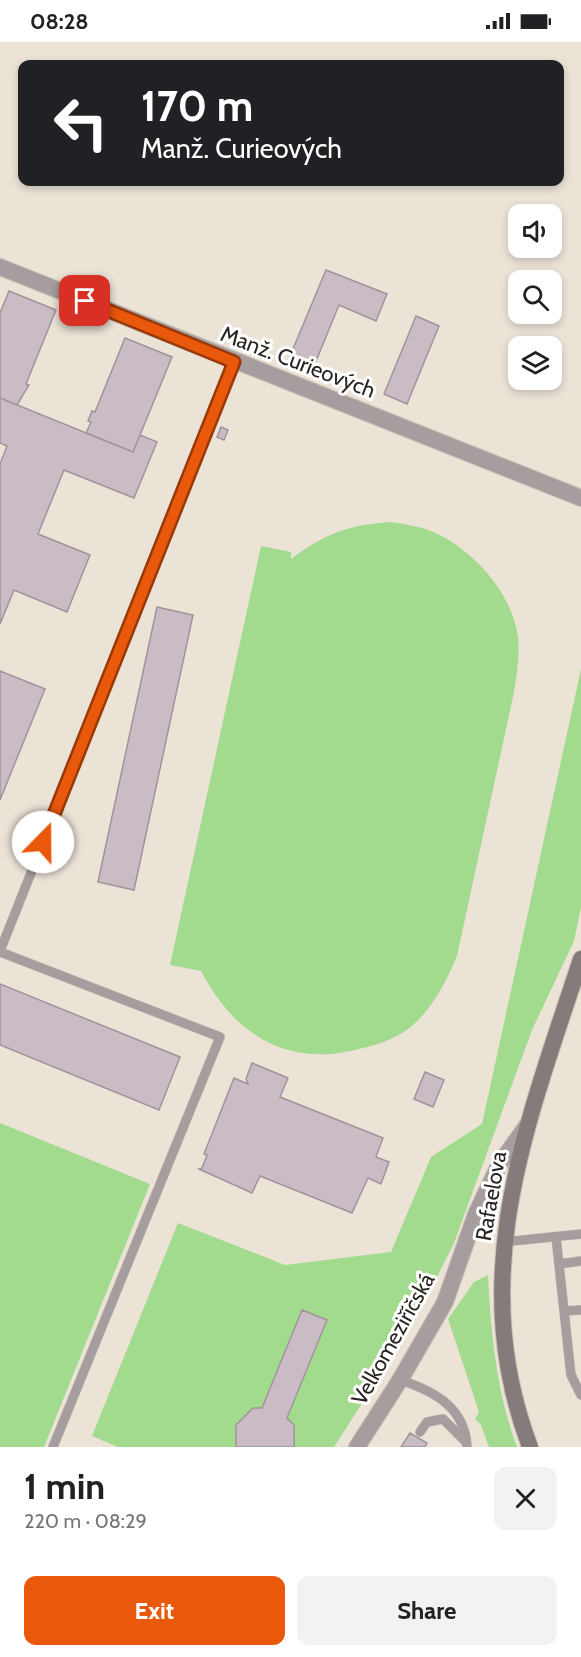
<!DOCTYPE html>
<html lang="en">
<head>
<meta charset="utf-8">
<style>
  body { margin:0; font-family:Cabin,sans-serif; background:#f2f2f2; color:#202124; height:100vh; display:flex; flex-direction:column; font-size:22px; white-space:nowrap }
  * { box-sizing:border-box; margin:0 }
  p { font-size:20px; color:#757577 }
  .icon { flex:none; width:33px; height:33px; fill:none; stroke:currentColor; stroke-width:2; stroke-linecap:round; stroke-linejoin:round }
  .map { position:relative; height:1405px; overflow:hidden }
  .sheet { display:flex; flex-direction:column; background:#fff; flex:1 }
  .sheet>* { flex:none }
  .guide { position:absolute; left:18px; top:18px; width:546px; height:126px; border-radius:12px; box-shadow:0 3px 9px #0003; background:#202124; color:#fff; overflow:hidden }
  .buttons { position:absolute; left:508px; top:162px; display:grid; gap:12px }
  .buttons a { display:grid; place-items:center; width:54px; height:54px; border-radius:12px; background:#fff; box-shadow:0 3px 9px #0003; font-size:30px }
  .pin { position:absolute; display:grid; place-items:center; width:51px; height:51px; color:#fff; margin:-26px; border-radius:12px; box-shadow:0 3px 9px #0006 }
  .me { position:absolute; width:66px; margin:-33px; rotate:22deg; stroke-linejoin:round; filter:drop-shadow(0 0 4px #0008) }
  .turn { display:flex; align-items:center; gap:21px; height:126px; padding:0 24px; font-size:27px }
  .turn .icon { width:78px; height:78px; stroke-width:2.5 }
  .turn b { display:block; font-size:42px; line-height:51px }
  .round { display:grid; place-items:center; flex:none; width:63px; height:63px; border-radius:12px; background:#f2f2f2 }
  .overview { display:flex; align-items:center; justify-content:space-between; height:102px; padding:0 24px }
  h1 { font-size:36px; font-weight:700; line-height:45px }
  .button { display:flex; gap:12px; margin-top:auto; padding:12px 24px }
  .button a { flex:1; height:69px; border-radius:12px; background:#ea580c; color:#fff; font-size:24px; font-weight:700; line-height:69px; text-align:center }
  .button a+a { background:#f2f2f2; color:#202124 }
  .status { display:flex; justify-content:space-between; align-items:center; height:42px; padding:0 30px; background:#fff; direction:ltr }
  .status svg { height:16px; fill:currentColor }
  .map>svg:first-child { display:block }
  .green { fill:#a2db8e }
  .building { fill:#cabcc4; stroke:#a1939b; stroke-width:1.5 }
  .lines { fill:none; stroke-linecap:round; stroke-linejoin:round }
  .service-casing { stroke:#c9c1b6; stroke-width:10 }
  .minor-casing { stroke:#c9c1b6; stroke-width:18 }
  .secondary-casing { stroke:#c9c1b6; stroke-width:18 }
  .service { stroke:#a59d9e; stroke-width:9 }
  .minor { stroke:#a59d9e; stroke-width:16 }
  .secondary { stroke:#867b7b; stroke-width:16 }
  .route-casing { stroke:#983908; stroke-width:15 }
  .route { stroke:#ea580c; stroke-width:10 }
  .labels { text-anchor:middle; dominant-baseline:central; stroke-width:6; stroke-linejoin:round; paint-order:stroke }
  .street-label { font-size:22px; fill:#282521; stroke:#fff }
</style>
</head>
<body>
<div class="status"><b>08:28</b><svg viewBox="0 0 49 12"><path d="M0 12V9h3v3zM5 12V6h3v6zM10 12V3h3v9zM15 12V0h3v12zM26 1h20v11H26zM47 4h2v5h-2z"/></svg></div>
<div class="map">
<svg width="581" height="1405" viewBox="0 0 581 1405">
  <rect width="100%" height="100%" fill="#ece3d7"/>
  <path class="green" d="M390,480C404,482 418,484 431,489C472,506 512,550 518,595C520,614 517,632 514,650L457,914C446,940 434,964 413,983C400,995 380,1002 363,1006C289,1027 235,994 201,929L170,923L261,504L291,510V517C325,492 347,483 390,480Z
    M581,627V865L574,899L532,988L454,1201L415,1279L334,1405H294V1383L287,1376L327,1278L302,1268L262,1366H253L236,1383V1405H118L92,1394L178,1181L285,1223L391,1210L431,1115L482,1082Z
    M0,1081L150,1142L44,1405H0Z
    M488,1233C491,1292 496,1349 517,1405H489L481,1383L475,1377L479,1370L448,1277L474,1240Z"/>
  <path class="building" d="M326,228L387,252L376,279L339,263L314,324L290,314Z
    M9,249L56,268L26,342L29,343L17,363L0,356V271Z
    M416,274L439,284L407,362L384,352Z
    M125,296L172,315L133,410L86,391L91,380L88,379L92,369L95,370Z
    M0,356L133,410L140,393L157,400L134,456L64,428L38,492L90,513L67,570L14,548L0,582V422L7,404L0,401Z
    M221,385L228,388L224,398L217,395Z
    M157,565L193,573L134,848L98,840Z
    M0,629L45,647L0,758Z
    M0,942L180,1015L159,1068L0,1003Z
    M252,1021L288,1036L280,1055L383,1096L376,1115L389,1120L381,1142L368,1136L352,1171L260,1134L252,1151L199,1127L202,1126L207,1113L204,1112L234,1036L248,1042L246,1037Z
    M425,1030L444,1038L433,1065L414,1057Z
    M302,1268L327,1278L287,1376L294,1383V1405H236V1383L253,1366H262Z
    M410,1391L427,1401L425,1405H401Z"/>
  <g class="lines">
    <defs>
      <path id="service" d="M0,909L234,320
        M0,910L220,995L53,1405
        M556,1195L571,1333L581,1353
        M503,1200L581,1192
        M559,1222L581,1219
        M564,1269L581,1268
        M400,1338C434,1349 465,1365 467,1405
        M420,1390L427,1380L443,1377L466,1400"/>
      <path id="minor" d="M0,225L581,456
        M357,1405L400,1338L445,1260L476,1172L499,1123L528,1082"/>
      <path id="secondary" d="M530,1405C465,1232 527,1082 581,917"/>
    </defs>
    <use href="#service" class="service-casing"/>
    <use href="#minor" class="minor-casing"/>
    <use href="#secondary" class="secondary-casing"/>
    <use href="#service" class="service"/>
    <use href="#minor" class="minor"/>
    <use href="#secondary" class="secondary"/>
  </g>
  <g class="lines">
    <defs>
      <path id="route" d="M43,800L234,320L85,259"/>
    </defs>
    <use href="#route" class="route-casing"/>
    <use href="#route" class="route"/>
  </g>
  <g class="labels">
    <g class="street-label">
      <text transform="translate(298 320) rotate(21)">Manž. Curieových</text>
      <text transform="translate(491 1154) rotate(-80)">Rafaelova</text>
      <text transform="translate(393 1297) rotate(-61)">Velkomeziříčská</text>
    </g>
  </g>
</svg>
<div class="buttons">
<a><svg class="icon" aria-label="sound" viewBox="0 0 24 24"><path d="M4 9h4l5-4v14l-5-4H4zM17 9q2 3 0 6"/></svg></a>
<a><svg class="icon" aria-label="search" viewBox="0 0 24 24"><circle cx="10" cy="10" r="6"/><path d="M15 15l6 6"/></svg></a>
<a><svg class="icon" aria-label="layers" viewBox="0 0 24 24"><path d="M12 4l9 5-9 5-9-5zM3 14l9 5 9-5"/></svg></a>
</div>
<div class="pin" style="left:85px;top:259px;background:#d93025"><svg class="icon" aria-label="arrive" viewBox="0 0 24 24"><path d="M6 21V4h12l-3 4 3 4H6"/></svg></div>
<svg class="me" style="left:43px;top:800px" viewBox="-20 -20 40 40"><circle r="19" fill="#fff"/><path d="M0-13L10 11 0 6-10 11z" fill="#ea580c"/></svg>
<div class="guide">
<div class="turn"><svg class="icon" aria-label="left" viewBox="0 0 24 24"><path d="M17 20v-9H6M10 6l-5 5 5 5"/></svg><div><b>170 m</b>Manž. Curieových</div></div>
</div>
</div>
<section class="sheet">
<div class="overview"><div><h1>1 min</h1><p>220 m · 08:29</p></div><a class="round"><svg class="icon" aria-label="close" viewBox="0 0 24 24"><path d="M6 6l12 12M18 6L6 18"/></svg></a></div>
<div class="button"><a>Exit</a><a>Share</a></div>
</section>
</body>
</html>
